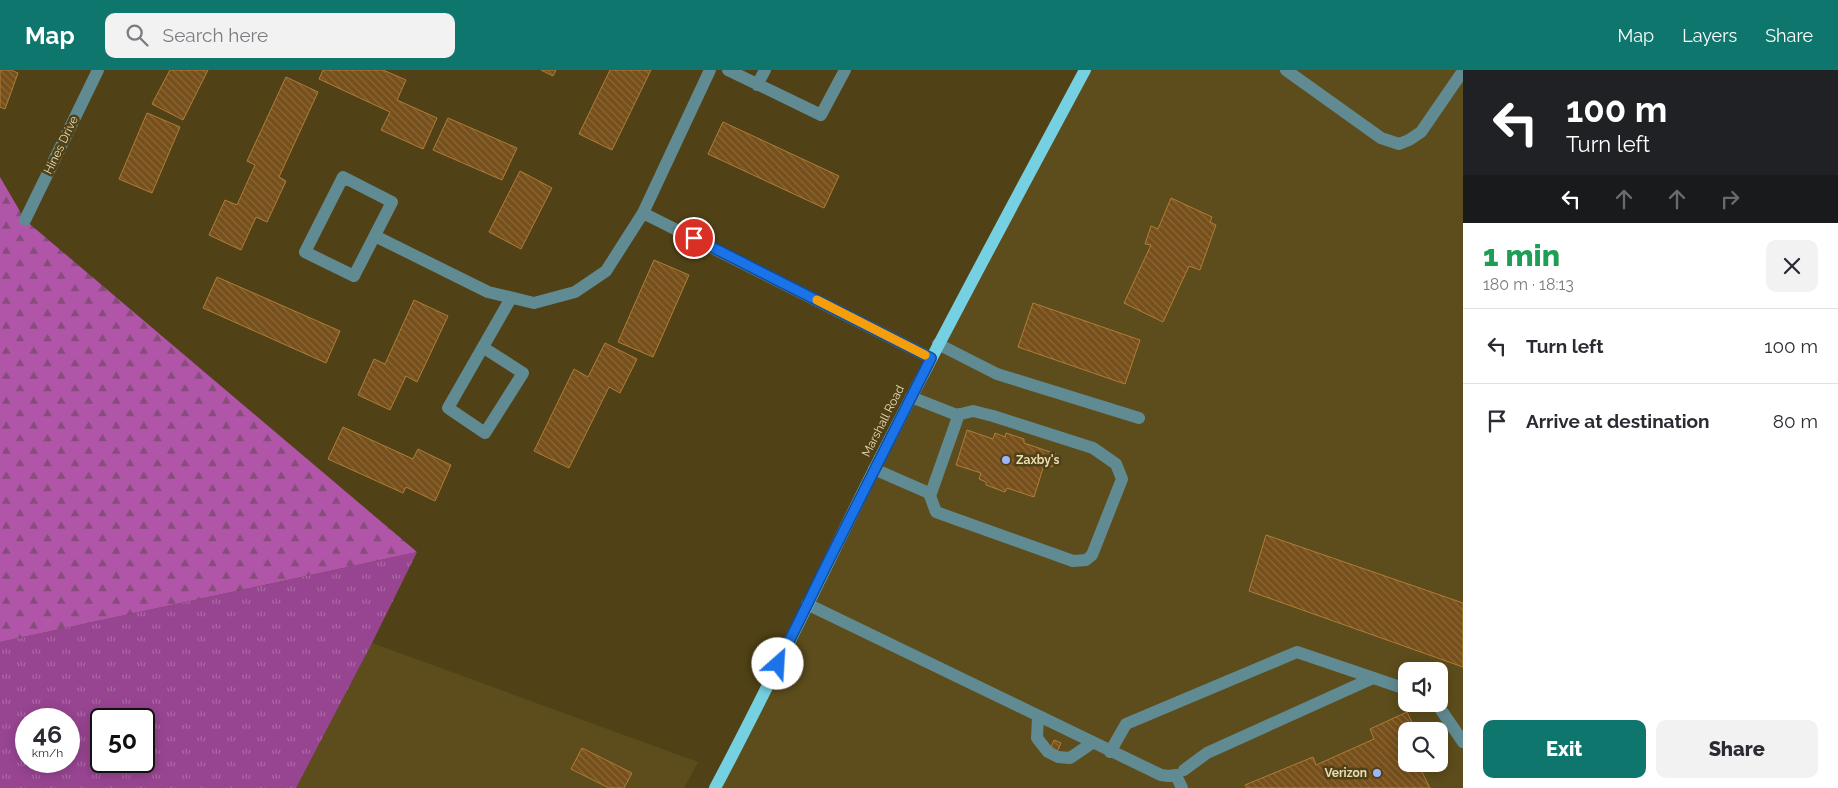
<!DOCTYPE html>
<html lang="en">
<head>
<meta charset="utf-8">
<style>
  body { margin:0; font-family:Raleway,sans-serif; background:#f2f2f3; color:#2b2b33; height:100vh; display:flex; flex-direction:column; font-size:19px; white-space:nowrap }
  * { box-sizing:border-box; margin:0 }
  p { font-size:16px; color:#7c7c81 }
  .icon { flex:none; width:28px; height:28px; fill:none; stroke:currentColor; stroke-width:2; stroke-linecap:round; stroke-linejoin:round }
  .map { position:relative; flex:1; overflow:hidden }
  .drawer { display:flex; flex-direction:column; background:#fff; width:375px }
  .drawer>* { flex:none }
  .banner { background:#202124; color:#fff; overflow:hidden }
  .buttons { position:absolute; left:1398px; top:592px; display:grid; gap:10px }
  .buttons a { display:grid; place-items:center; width:50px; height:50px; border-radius:10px; background:#fff; box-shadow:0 2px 12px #0003; font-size:25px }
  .speed { position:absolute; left:15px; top:638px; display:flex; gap:10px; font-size:25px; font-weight:700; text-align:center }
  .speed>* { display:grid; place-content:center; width:65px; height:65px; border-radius:50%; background:#fff; box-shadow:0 2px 12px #0003; line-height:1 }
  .speed small { font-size:12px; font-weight:400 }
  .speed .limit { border:2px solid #111; border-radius:8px; background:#fff; color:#111 }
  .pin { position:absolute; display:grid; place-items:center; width:42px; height:42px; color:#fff; margin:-21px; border:2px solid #fff; border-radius:50%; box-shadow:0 1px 5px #0007 }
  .me { position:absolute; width:55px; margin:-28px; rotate:26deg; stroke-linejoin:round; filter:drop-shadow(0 0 4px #0008) }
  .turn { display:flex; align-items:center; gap:18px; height:105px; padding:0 20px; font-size:22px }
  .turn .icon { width:65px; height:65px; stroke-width:2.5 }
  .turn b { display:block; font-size:35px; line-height:42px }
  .lanes { display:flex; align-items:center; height:48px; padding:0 20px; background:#0003; justify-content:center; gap:25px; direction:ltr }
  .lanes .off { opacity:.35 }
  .round { display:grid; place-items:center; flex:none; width:52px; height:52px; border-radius:10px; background:#f2f2f3 }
  .overview { display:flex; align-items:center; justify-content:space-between; height:85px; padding:0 20px }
  h1 { font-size:30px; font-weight:800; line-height:38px; color:#1e9e55 }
  .button { display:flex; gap:10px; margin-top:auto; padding:10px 20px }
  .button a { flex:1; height:58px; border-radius:10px; background:#0f766e; color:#fff; font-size:20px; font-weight:800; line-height:58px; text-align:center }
  .button a+a { background:#f2f2f3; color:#2b2b33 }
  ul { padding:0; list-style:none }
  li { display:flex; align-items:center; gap:15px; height:75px; padding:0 20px; border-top:1px solid #e1e1e2 }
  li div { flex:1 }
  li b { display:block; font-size:19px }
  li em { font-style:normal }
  header { display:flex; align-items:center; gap:30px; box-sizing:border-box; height:70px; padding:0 25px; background:#0f766e; color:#fff }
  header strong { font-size:24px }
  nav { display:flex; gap:28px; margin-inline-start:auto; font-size:18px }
  .search { width:350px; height:45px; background:#f2f2f3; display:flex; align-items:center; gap:12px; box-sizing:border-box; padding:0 18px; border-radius:10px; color:#7c7c81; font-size:19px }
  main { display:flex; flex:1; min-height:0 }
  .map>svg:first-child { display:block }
  .built { fill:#5d4d1c; fill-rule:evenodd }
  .grass { fill:url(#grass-tufts); fill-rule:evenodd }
  .forest { fill:url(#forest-firs) }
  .building { fill:url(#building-back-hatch); stroke:#b17d38 }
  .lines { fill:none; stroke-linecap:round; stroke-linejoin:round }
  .minor { stroke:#608b93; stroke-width:12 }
  .major { stroke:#75d0e1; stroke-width:12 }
  .route-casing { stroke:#114b97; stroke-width:12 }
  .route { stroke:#1a73e8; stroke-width:9 }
  .slow { stroke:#f59e0b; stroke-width:9 }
  .poi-dot { fill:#9eb4fd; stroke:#504216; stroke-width:2 }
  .labels { text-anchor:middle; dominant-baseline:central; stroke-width:5; stroke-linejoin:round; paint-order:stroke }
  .street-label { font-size:12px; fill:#eadcb5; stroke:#504216 }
  .poi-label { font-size:12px; font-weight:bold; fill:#eadcb5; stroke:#504216; text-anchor:start }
</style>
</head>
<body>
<header>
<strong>Map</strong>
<div class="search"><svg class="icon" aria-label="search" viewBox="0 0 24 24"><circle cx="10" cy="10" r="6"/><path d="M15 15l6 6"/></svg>Search here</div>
<nav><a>Map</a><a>Layers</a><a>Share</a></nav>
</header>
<main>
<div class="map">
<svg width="1463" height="718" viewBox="0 0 1463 718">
  <defs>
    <pattern id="grass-tufts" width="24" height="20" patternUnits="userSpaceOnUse" patternTransform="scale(1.25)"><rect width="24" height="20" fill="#984591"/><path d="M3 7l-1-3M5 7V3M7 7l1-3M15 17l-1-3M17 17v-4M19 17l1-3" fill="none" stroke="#ab68a3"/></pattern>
    <pattern id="forest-firs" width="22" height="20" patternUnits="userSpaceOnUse" patternTransform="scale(1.25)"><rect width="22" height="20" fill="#b155a9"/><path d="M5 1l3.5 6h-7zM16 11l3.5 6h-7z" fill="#864d7b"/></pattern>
    <pattern id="building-back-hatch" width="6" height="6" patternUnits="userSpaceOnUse" patternTransform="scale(1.25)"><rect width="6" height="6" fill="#764f1a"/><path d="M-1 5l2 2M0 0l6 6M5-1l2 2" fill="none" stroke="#8a6839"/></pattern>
  </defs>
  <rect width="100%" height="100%" fill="#504216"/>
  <path class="built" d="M1085,0H1463V718H718ZM1406,601H1439V634H1406ZM1406,661H1439V694H1406Z
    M372,573L698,692L684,718H296Z"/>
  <path class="grass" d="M417,482L372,573L296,718H0V572ZM26,649H69V691H26ZM101,649H144V691H101Z"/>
  <path class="forest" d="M0,107L25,150L417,482L0,572Z"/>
  <path class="building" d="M0,0H11L18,3L5,39L0,37Z
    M170,0H208L183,50L152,34Z
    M323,0H383L406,10L397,30L437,48L423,79L381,60L390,42L319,9Z
    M541,0H556L553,6Z
    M610,0H651L612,80L579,64Z
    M286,7L318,22L279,107L286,111L267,152L256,147L241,180L209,165L225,130L237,135L255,95L247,91Z
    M147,43L180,57L152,123L119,109Z
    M448,48L517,78L502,110L433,80Z
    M723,52L839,106L824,138L708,84Z
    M520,101L552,118L521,179L489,162Z
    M1171,128L1212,147L1210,152L1216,155L1200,200L1189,196L1163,252L1124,233L1151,175L1145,174L1151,156L1158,159Z
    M654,190L689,205L653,287L618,272Z
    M217,207L340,261L326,293L203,238Z
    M414,230L448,246L417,312L406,306L390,340L358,325L374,289L385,294Z
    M1033,233L1140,270L1125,314L1018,277Z
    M605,273L637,289L620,323L609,317L569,398L534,381L574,299L588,307Z
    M343,357L413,389L418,379L451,395L435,431L406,417L403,423L328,389Z
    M967,360L993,369L995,363L1005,367L1006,363L1024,369V373L1056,384L1052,397L1044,395L1034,427L1007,418L1005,422L986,415V412L979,409L981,403L956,395Z
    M1266,465L1463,533V597L1249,521Z
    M1407,642L1416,661H1406V694H1418L1430,718H1247L1245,715L1313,687L1316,695L1374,669L1370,659Z
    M1054,670L1061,673L1057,682L1050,679Z
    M582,678L632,703L624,718H609L571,699Z"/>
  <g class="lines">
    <path class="minor" d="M728,0L821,45L845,0
      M1286,0L1381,68L1399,74L1409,70L1421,62L1463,1
      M757,15L765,0
      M343,107L392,132L354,206L305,182Z
      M643,143L931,288
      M25,150L98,0
      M375,166L488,222L534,233L575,222L606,201L643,143L710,0
      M938,274L997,304L1139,348
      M484,278L523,303L485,363L448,338L511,228
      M874,399L929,423L936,442L1073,491L1086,490L1092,485L1122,409L1116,394L1093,378L993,346L973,341L957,345L911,327
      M930,426L959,344
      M807,534L1161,705L1168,706L1176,705L1182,718
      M1437,634L1463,672
      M1038,647L1037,668L1048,682L1058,687L1070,688L1092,673
      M1110,682L1126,654L1297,582L1406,619
      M1184,700L1207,683L1373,608"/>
    <path class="major" d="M715,718C771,614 820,507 873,402C941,267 1013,134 1085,0"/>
  </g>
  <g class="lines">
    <defs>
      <path id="route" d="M694,168L931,288L828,492L778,594"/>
    </defs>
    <use href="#route" class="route-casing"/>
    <use href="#route" class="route"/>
    <path class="slow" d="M817,230L925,285"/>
  </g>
  <g class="poi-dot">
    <circle cx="1006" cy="390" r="5"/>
    <circle cx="1377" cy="703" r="5"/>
  </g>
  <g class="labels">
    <g class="street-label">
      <text transform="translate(61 75) rotate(-64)">Hines Drive</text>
      <text transform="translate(883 351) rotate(-63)">Marshall Road</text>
    </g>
    <g class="poi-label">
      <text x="1016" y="390">Zaxby's</text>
      <text x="1367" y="703" text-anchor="end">Verizon</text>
    </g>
  </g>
</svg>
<div class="buttons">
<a><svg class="icon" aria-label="sound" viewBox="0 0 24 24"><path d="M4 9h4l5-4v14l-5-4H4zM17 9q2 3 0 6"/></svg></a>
<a><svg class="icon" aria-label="search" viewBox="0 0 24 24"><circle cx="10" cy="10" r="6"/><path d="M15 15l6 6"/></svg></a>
</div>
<div class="speed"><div>46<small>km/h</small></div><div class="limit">50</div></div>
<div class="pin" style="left:694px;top:168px;background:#d93025"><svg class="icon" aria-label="arrive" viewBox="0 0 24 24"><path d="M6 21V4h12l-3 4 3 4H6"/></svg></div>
<svg class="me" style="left:778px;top:594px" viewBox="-20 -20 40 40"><circle r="19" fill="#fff"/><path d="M0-13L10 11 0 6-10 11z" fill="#1a73e8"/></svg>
</div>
<section class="drawer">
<div class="banner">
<div class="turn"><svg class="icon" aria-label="left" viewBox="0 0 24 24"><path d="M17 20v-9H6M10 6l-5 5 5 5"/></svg><div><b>100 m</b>Turn left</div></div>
<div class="lanes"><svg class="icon" aria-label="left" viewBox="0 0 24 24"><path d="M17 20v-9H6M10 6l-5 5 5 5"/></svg><svg class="icon off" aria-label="ahead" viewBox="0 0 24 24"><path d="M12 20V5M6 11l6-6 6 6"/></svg><svg class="icon off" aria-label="ahead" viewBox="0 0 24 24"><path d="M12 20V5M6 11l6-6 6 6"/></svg><svg class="icon off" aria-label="right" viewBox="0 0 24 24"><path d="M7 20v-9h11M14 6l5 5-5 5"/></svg></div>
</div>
<div class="overview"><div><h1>1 min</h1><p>180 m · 18:13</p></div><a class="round"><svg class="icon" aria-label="close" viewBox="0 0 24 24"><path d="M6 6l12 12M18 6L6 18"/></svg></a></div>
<ul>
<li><svg class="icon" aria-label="left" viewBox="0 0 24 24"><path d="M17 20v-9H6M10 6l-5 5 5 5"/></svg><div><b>Turn left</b></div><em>100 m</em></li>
<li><svg class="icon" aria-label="arrive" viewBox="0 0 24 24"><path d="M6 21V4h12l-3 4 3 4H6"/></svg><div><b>Arrive at destination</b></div><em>80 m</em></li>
</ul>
<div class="button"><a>Exit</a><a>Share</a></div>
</section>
</main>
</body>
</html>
